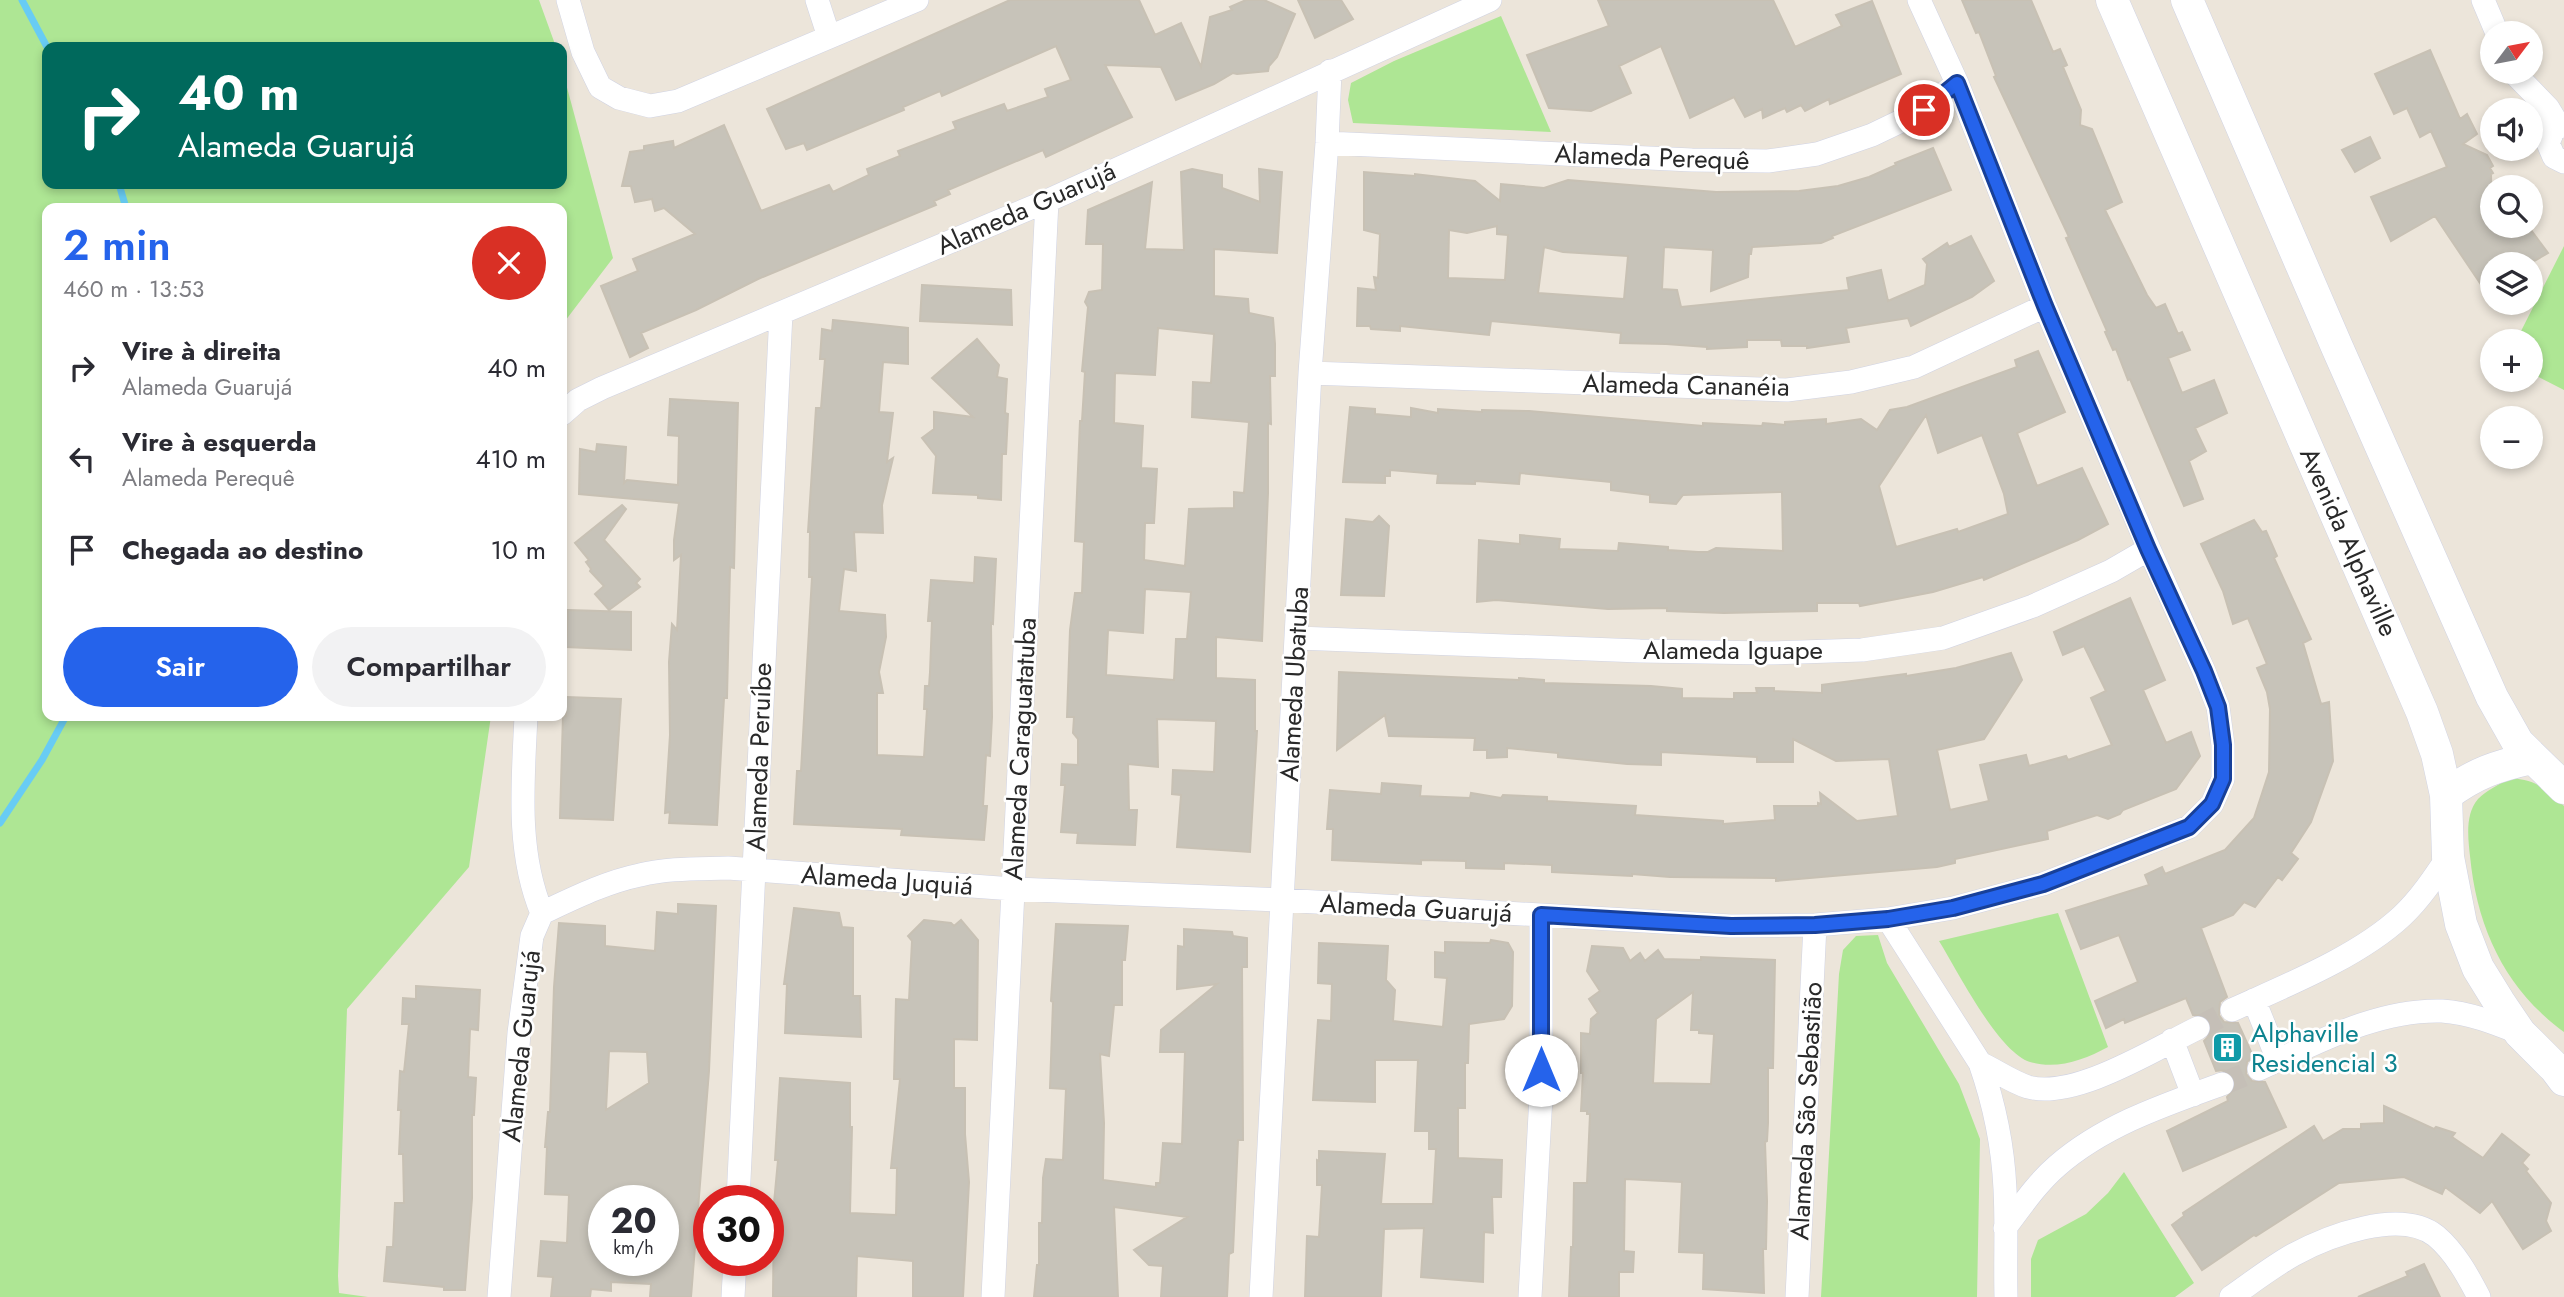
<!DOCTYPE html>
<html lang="pt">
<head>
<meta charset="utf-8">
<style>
  body { margin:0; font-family:Jost,sans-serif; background:#f2f2f3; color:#2b2b33; height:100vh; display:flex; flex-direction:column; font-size:26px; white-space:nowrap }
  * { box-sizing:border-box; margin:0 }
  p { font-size:23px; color:#7c7c81 }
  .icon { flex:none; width:38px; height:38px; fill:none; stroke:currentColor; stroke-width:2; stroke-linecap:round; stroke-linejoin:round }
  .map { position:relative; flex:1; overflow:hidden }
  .side { position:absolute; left:42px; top:203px; width:525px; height:518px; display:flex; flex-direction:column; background:#fff; border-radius:14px; box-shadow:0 4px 10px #0003 }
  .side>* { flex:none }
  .top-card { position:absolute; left:42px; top:42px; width:525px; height:147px; border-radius:14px; box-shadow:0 4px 10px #0003; background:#00695c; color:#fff; overflow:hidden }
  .needle { width:46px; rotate:58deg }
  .controls { position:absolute; left:2480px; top:21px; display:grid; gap:14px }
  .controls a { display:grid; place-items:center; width:63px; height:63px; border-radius:50%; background:#fff; box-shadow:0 4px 10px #0003; font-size:35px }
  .speed { position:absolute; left:588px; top:1185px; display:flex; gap:14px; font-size:35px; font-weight:700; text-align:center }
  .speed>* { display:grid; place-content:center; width:91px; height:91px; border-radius:50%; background:#fff; box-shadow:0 4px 10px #0003; line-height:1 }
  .speed small { font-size:18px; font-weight:400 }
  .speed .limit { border:10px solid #d22; background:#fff; color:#111 }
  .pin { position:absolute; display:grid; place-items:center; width:60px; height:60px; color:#fff; margin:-30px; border:4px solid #fff; border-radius:50%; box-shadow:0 2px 7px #0007 }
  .me { position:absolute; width:77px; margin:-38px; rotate:0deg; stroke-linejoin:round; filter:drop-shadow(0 0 5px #0008) }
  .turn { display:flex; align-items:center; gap:24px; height:147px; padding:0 21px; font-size:32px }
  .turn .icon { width:91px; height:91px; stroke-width:2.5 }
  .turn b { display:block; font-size:49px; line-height:60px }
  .round { display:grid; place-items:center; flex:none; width:74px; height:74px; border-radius:37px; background:#f2f2f3 }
  .headline { display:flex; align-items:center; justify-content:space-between; height:119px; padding:0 21px }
  h1 { font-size:42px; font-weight:600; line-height:52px; color:#2563eb }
  .action { display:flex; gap:14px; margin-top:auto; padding:14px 21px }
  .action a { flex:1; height:80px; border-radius:42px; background:#2563eb; color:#fff; font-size:28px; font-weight:600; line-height:80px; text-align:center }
  .action a+a { background:#f2f2f3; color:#2b2b33 }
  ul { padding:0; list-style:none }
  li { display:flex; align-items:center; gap:21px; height:91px; padding:0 21px }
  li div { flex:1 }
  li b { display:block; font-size:26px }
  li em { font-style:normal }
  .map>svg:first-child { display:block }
  .green { fill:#aee694 }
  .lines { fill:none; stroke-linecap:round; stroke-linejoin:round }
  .stream { stroke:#68ccf4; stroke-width:7 }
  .building { fill:#c7c3b9; stroke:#c8c1b4; stroke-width:2; fill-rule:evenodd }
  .minor-tunnel { stroke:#c5bfb7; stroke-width:23; stroke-dasharray:23 11; stroke-linecap:butt }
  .minor-casing { stroke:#d0d3e3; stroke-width:24 }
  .secondary-casing { stroke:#d0d3e3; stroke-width:33 }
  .minor { stroke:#fff; stroke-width:23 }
  .secondary { stroke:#fff; stroke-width:32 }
  .route-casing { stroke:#184099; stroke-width:18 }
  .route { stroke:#2563eb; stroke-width:12 }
  .labels { text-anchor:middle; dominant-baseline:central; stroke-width:5; stroke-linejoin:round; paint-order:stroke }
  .street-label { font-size:26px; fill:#292929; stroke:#fff }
  .culture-label { font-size:26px; fill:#0d838f; stroke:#fff; text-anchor:start }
</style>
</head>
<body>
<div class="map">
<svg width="2564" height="1297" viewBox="0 0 2564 1297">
  <rect width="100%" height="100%" fill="#ece5da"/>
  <path class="green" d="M0,0H539L556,47H47V184H562V69L613,258L562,325V208H47V716H491L469,867L347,1009L338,1276L339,1293L368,1297H0Z
    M1501,16L1551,132L1353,123L1348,100L1351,83L1394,61Z
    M2564,246V390L2531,373L2530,341H2516Z
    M2510,778C2537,780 2545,788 2564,806V1032C2505,989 2477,928 2470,856C2468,838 2465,814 2478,799C2487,790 2500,784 2510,778Z
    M2058,913L2108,1047C2084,1060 2057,1070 2030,1062C1998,1052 1957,970 1939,941Z
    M1878,935L1887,963L1959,1084L1980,1139L1977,1297H1821L1839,974L1843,950L1856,936Z
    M2124,1172L2194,1283L2175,1297H2031V1259L2038,1240L2086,1214L2108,1193Z"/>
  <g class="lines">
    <path class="stream" d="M22,0L47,47
      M119,184L126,208
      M0,823L42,760L66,716"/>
  </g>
  <path class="building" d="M1010,0H1139L1155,35L1181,23L1201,67L1210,17L1232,10L1230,7L1246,0H1264L1295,14L1277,57L1269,66L1268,71L1237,74L1233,73L1214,84L1176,100L1161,67L1105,65L1132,117L1046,157L1043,150L948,190L950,194L934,201L936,205L758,279L696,310L641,333L648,348L630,357L601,286L638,271L633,259L695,234L664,208L655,211L652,199L635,202L631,186H622L630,152L644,150V146L673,141L674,148L724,125L761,211L829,185L833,192L869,175L867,169L900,156L898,151L956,129L953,122L1004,104L1007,111L1048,97L1045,89L1071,80L1056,46L942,96L940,91L903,107L904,110L807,150L804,143L786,149L767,109Z
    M1298,0H1341L1353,19L1315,38Z
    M1598,0H1773L1795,47L1842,26L1836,15L1872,1L1901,74L1830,104L1829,99L1805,111L1801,105L1787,112L1785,108L1763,118L1762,109L1745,117L1734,97L1690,118L1661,46L1619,66L1631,93L1591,111L1549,108L1527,55L1609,26Z
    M1962,0H2031L2053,52L2060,49L2067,65L2063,67L2081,110L2080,125L2092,129L2122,202L2105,210L2147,295L2156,308L2165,304L2178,334L2182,332L2190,350L2168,358L2182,393L2214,380L2227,413L2195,428L2206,451L2189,461L2203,499L2184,506L2130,379L2128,380L2116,349L2113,350L2105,332L2107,331L2066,238L2069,237L1994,77L1996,76L1979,32L1976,33Z
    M2430,50L2460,119L2467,114L2477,134L2463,144L2487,155L2493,166L2490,168L2493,173L2491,174L2492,226H2528L2548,253L2529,264H2492V301L2435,216L2391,241L2371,197L2447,167L2431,131L2420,137L2407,108L2394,114L2375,74Z
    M2370,137L2380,158L2355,172L2342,150Z
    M1933,148L1951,190L1832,236L1833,238L1821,243L1752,247L1751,254H1749L1748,277L1711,291L1713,250L1664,247L1662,289L1677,290L1681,307L1849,290L1847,278L1881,270L1888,301L1925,285L1927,264L1923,259L1947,243L1949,247L1971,236L1994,281L1972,297L1911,326L1908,318L1846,328L1849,342L1807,348V346H1782L1781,340H1747V347L1707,349V347L1666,344L1620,343L1621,333L1491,321L1489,335L1400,326V331L1371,329L1370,326H1357L1358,288L1376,290L1374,277L1378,278L1380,234L1364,230V172L1415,176V174L1475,181L1500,201L1501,184L1544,188L1568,180L1716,192L1799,191L1838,186L1869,177L1896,165L1895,163ZM1497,226V234L1508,235L1505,280L1448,278L1449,230L1467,233ZM1544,247L1563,252L1628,256L1624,299L1538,293Z
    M1192,169L1222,175V188L1260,202L1259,169L1282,172L1277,253L1214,249V296L1248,299L1249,313L1273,318L1275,344V376H1270L1271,424L1268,423V493L1262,641L1216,637V678L1255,680V731H1257L1250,852L1177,847L1181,795L1172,794L1173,770L1214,772L1216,721L1157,719L1158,767L1128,764L1129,810H1137L1135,845L1077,843L1078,833L1061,832L1065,785H1061L1062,764L1078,765V739L1073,733L1074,717H1067L1070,630L1075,593H1082L1084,542L1075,541L1080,421H1082L1085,372L1082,371L1088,307L1085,302L1089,292L1102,290L1103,244H1086L1088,210L1152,182L1145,249L1184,250L1181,172ZM1158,328L1214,334L1211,383L1193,382L1192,417L1249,422L1244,493L1234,492V508L1189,509L1185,566L1144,560L1145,523H1154L1157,469L1141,468L1143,426L1114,423L1115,373L1155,375ZM1145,589L1191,592L1187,639H1176L1174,680L1106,675L1108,630L1143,633Z
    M922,285L1011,290L1012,325L920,321Z
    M833,320L908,328V364L883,362L879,412L893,413L887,462L893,458L882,505L883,533L854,532L856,571L844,569L839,611L885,615L886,637L879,672L883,693H877V755L924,757L927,709H924L925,686H929L930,672L932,621H928L931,580L974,583L975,557L996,559L993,624L991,623L992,717L990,756L986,755L983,806H987L984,840L901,835L902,829L794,824L797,771H801L812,577H809L810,532H808L816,408H821L825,359H820L822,329L832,331Z
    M977,339L999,365L997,377L1007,379L1005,413L1008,414L1006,454H1002L1001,500L978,498V495L933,493L936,456L922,438L934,429V412L973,417L932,378Z
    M2038,351L2065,412L2017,433L2037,486L2082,468L2108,524L2078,540L1984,580L1983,577L1933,592L1860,606L1859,603H1817V611L1724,613L1667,611V608L1608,609L1496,600L1477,602L1479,540L1520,544V535L1560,539L1559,549L1618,551L1619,543L1668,547V550L1698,552H1708L1716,548L1783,551L1782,492L1683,495L1676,504L1650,502V495L1611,490V482L1520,473L1519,484L1475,481V484L1437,483L1438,474L1390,470V476H1385V483L1343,482L1350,407L1375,409V414L1411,417V408L1438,413V409L1482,412V410L1529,411L1703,426V423L1762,426L1763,423L1785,425V422L1826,419V424L1861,419L1877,430L1890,410L1907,407L2017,367L2015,360ZM1926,415L1938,453L1982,435L2004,494L2008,514L1958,532L1957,529L1896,547L1879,486Z
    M670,399L738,403L734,568L730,567L727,698H724L717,825L669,823L670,812L665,813L670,735L669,662L672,624L677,630L681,555L674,560V540L679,503L579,494L580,449L596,452L597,444L626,447L624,483L627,480L678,485L679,436L668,435Z
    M622,505L626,509L604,540L640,579L636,583L640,587L609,610L595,594L604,586L590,571L591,569L586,562L589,560L575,543Z
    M1379,516L1389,526L1384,596L1341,595L1346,519L1373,522Z
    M2254,520L2262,532L2266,531L2277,556L2274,558L2311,639L2303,643L2321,704L2329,702L2333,761L2311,822L2291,853L2298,859L2282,880L2278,877L2255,907L2244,902L2233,915L2201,928L2227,997L2220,1002L2219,1015L2224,1022L2238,1023L2253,1056L2247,1062L2246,1074L2252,1081L2265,1082L2286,1127L2183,1171L2167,1131L2228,1101L2227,1097L2236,1087L2235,1079L2230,1073L2224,1070L2216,1071L2204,1041L2210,1035L2211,1022L2205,1016L2193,1015L2186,998L2125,1023L2124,1019L2106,1028L2095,1001L2138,982L2119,935L2081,949L2066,911L2149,885L2145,875L2162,867L2165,874L2225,850L2254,818L2269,772L2270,709L2267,692L2257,668L2267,664L2248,618L2233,624L2223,591L2201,544Z
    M2130,598L2165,680L2143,690L2166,743L2191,732L2200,756L2176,789L2123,810L2120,814L2108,819L2097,815L2047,831L2048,839L1955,859V863L1937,867L1776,881V878L1670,877L1632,874V876L1552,872V865L1504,863V869L1466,868V861L1421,860V864L1332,860L1333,829H1327L1330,790L1381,794L1382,783L1421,786L1420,796L1470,798L1471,793L1501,798L1503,795L1547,797V801L1636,806L1635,815L1723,821V824L1775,820L1774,806H1818V803L1821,804L1820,793L1857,821L1898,816L1889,759L1836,761L1793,739V762H1757V757L1661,752V765L1627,764L1558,757V753L1507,748V757L1487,758V750H1474L1475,738L1389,736L1385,715L1337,750L1339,672L1519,680V678L1544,680V683L1651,686L1682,689V698L1734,699V693H1757L1756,688H1774V691L1822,693V685L1906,674V676L1956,668L2011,653L2022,680L1984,739L1937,750L1950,810L1989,801L1980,765L2026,755L2029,766L2066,756L2068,760L2112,745L2091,698L2106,691L2084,646L2063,655L2054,632Z
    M568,610L631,612V650L566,647Z
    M566,697L621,699L613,820L560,818L563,715L566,716Z
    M678,904L716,906L709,1071L691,1297H650L651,1284L611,1282V1291L591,1289L590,1297H551L553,1277L538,1276L541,1241L567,1243L569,1195L545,1194L547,1147H545L548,1112H550L554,987L559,923L605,926V946L655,951L657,912L678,914ZM609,1051L647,1052L649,1083L606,1110ZM604,1196L663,1199V1260H604Z
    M794,908L839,913L842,927L853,928V996H860L861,1037L785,1033L787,984H784Z
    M924,920L951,923L954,926L961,920L978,940L977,1040L954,1039V1088H965V1134L969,1182L963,1297H913V1261L857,1256L856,1297H773L774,1203L778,1160H775L780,1078L850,1083V1127H852L850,1213L896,1215L897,1168H891L900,1079H894L896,999L909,1000L912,941L908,936Z
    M1056,924L1128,926L1125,960H1122V1005H1114L1109,1056L1100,1054L1104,1123L1103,1180L1156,1187V1183H1160L1163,1143L1182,1144L1185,1052H1160L1161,1030L1217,984L1177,989L1178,946L1184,947V929L1232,932L1233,936L1247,938V967H1242L1243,1140H1238L1233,1252L1229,1254L1227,1297H1161L1163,1266L1149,1265L1134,1250L1187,1217L1114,1207L1118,1297H1034L1037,1265H1039V1223H1042L1043,1178L1046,1159L1063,1160L1066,1089L1050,1088L1053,1002L1051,1001Z
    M1491,940L1508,943L1513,952L1512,1006L1504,1019L1469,1024L1468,1063H1465V1108H1458V1158L1502,1160L1501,1197H1492L1493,1233L1484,1232L1483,1282L1421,1277L1424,1228L1384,1229L1381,1297H1305L1307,1236L1319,1237L1322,1185H1317V1160L1319,1161V1151L1385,1154L1381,1204H1433L1436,1149H1429V1131H1415L1418,1060H1375V1102L1313,1100L1318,1020L1331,1021L1332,984L1318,983L1319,943L1388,946L1386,980L1395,990L1393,1021L1443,1027L1447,978L1435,977V952L1445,953V942L1490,943Z
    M1592,946L1623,948L1630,961L1640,953L1645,961L1658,950L1664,959L1701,960V957L1775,960L1773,1068H1768V1123L1767,1141L1765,1142L1767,1201L1766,1249H1763L1764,1293L1703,1289L1704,1253L1679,1252L1682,1182L1625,1179L1624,1251L1634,1252L1633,1272H1619V1297H1569L1571,1247H1573L1574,1183H1587L1590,1114H1587V1111H1581L1583,1073H1581V1033L1590,1034L1591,1019L1598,1013L1589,999L1600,991L1587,971ZM1693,992L1691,1030H1699V1033L1714,1034L1711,1084L1653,1083L1656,1019Z
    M416,986L480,990L478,1030L470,1029L468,1077L476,1078L474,1115H472V1198L465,1290H444V1287L384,1281L387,1247H393L395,1203H404L403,1154H399L401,1110H398L400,1071L404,1072L409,1024H402L403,998L416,999Z
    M2384,1106L2434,1129L2436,1127L2455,1133L2452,1137L2483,1158L2502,1134L2529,1155L2522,1163L2528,1169L2526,1171L2551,1203L2546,1221L2551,1231L2523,1249L2492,1201L2480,1213L2445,1187L2442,1194L2404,1177L2339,1183L2256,1236L2254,1235L2202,1270L2172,1225L2184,1216L2183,1213L2314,1126L2323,1141L2343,1129H2361V1124L2384,1123Z
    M2424,1264L2440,1297H2358L2408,1276L2406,1272Z"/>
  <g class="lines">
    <path class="minor-tunnel" d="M2198,1028L2232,1010
      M2222,1084L2259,1069"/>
    <defs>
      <path id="minor" d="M568,0L583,52L600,87L619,98L650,106L678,101L917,0
        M817,0L829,37
        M2483,0L2497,33
        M2514,73L2548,108L2559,126
        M2530,117L2539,130L2548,138
        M2564,125L2554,129L2548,143L2554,157L2564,162
        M1327,143L1692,160L1768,161L1817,154L1872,135L1924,110L1957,83
        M1310,373L1787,390L1851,382L1914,367L2045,306
        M562,414L578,400L602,388L1047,201L1490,0
        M1297,638L1640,651L1769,653L1862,650L1943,638L2033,606L2111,571L2149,549
        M542,913C574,898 606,882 640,875C668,868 699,869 728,868L1013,889L1281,900L1731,926L1815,925L1888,919L1953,908L2043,884L2189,827L2212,804L2223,779V745L2218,707L2204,671L2149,549L2045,306L1957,83L1919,0
        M1888,919L1980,1063C1994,1103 2003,1146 2005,1189C2007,1225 2005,1261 2006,1297
        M2254,1000L2278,1060
        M2232,1010C2287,985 2358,957 2402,916C2420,899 2434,878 2448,857
        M2172,1040L2193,1095
        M1980,1063C1995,1070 2012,1082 2028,1087C2075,1100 2156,1048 2198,1028
        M2259,1069C2317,1043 2377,1009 2442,1011C2470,1013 2495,1023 2520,1033
        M738,1200L781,313
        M2005,1228C2021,1207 2037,1183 2057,1166C2104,1125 2164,1105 2222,1084
        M499,1297L519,1033L532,936L542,913C516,851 523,782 526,716
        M733,1297L735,1260
        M993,1297L1047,201
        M1261,1297L1310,373L1327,143L1330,71
        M1530,1297L1541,1096V915
        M1797,1297L1815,925
        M2231,1297C2251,1283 2272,1267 2293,1255C2328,1236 2400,1208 2436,1236C2455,1252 2468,1276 2479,1297"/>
      <path id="secondary" d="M2112,0L2422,712L2437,754L2446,795L2448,857L2461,924L2478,968L2499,1002L2520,1033L2555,1068L2564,1080
        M2187,0L2337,347L2492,697L2518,743L2564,788
        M2446,795C2475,773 2497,766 2532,758"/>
    </defs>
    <use href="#minor" class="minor-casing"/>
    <use href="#secondary" class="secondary-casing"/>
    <use href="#minor" class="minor"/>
    <use href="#secondary" class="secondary"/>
  </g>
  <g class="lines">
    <defs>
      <path id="route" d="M1541,1070V915L1731,926L1815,925L1888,919L1953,908L2043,884L2189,827L2212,804L2223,779V745L2218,707L2204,671L2148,549L2045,306L1957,83L1924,110"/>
    </defs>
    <use href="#route" class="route-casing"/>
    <use href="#route" class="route"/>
  </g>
  <defs>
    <symbol id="building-square" viewBox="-11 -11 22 22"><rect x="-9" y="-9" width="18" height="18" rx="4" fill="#0f9aa8" stroke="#fff"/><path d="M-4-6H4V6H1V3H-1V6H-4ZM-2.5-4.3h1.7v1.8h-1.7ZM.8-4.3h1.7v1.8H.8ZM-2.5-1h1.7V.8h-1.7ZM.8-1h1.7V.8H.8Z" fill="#fff"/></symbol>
  </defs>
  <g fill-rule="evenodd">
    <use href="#building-square" x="2210" y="1030" width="35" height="35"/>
  </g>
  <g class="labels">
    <g class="street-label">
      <text transform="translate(1652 157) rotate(2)">Alameda Perequê</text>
      <text transform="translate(1026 208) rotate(-24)">Alameda Guarujá</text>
      <text transform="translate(1686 385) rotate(1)">Alameda Cananéia</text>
      <text transform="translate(2349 542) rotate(66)">Avenida Alphaville</text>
      <text x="1733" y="650">Alameda Iguape</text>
      <text transform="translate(1294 684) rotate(-87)">Alameda Ubatuba</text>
      <text transform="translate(1020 749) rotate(-87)">Alameda Caraguatatuba</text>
      <text transform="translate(759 757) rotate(-88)">Alameda Peruíbe</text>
      <text transform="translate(887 880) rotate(4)">Alameda Juquiá</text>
      <text transform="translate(1416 908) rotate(3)">Alameda Guarujá</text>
      <text transform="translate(521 1046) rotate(-84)">Alameda Guarujá</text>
      <text transform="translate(1806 1111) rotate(-87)">Alameda São Sebastião</text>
    </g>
    <g class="culture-label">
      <text x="2251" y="1033">Alphaville<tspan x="2251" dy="30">Residencial 3</tspan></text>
    </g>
  </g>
</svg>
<div class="controls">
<a><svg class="needle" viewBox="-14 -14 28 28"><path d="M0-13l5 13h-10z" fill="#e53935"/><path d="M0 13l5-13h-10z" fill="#7c7c81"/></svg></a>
<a><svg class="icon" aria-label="sound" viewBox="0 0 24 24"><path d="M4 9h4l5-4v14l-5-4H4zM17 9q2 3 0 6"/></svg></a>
<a><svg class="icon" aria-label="search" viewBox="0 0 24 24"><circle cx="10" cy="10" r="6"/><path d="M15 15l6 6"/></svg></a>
<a><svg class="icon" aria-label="layers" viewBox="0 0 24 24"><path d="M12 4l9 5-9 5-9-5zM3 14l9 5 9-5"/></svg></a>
<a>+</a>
<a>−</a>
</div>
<div class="speed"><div>20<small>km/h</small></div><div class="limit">30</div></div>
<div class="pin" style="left:1924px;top:110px;background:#d93025"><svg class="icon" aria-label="arrive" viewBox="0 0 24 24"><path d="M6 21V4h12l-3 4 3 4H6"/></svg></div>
<svg class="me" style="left:1541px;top:1070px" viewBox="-20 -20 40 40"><circle r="19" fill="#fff"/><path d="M0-13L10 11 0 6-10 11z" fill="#2563eb"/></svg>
<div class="top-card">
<div class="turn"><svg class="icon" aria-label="right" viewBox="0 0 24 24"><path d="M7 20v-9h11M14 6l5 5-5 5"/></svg><div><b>40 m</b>Alameda Guarujá</div></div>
</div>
<section class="side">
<div class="headline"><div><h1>2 min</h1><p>460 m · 13:53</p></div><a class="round" style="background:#d93025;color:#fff"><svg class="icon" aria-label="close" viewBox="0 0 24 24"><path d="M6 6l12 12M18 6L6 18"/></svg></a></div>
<ul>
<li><svg class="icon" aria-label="right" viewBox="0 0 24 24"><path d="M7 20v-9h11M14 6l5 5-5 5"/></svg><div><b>Vire à direita</b><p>Alameda Guarujá</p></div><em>40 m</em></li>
<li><svg class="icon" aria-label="left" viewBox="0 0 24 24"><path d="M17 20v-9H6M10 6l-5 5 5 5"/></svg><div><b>Vire à esquerda</b><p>Alameda Perequê</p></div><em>410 m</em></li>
<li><svg class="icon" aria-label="arrive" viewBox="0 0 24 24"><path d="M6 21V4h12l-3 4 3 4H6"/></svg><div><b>Chegada ao destino</b></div><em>10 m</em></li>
</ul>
<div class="action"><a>Sair</a><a>Compartilhar</a></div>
</section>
</div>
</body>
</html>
